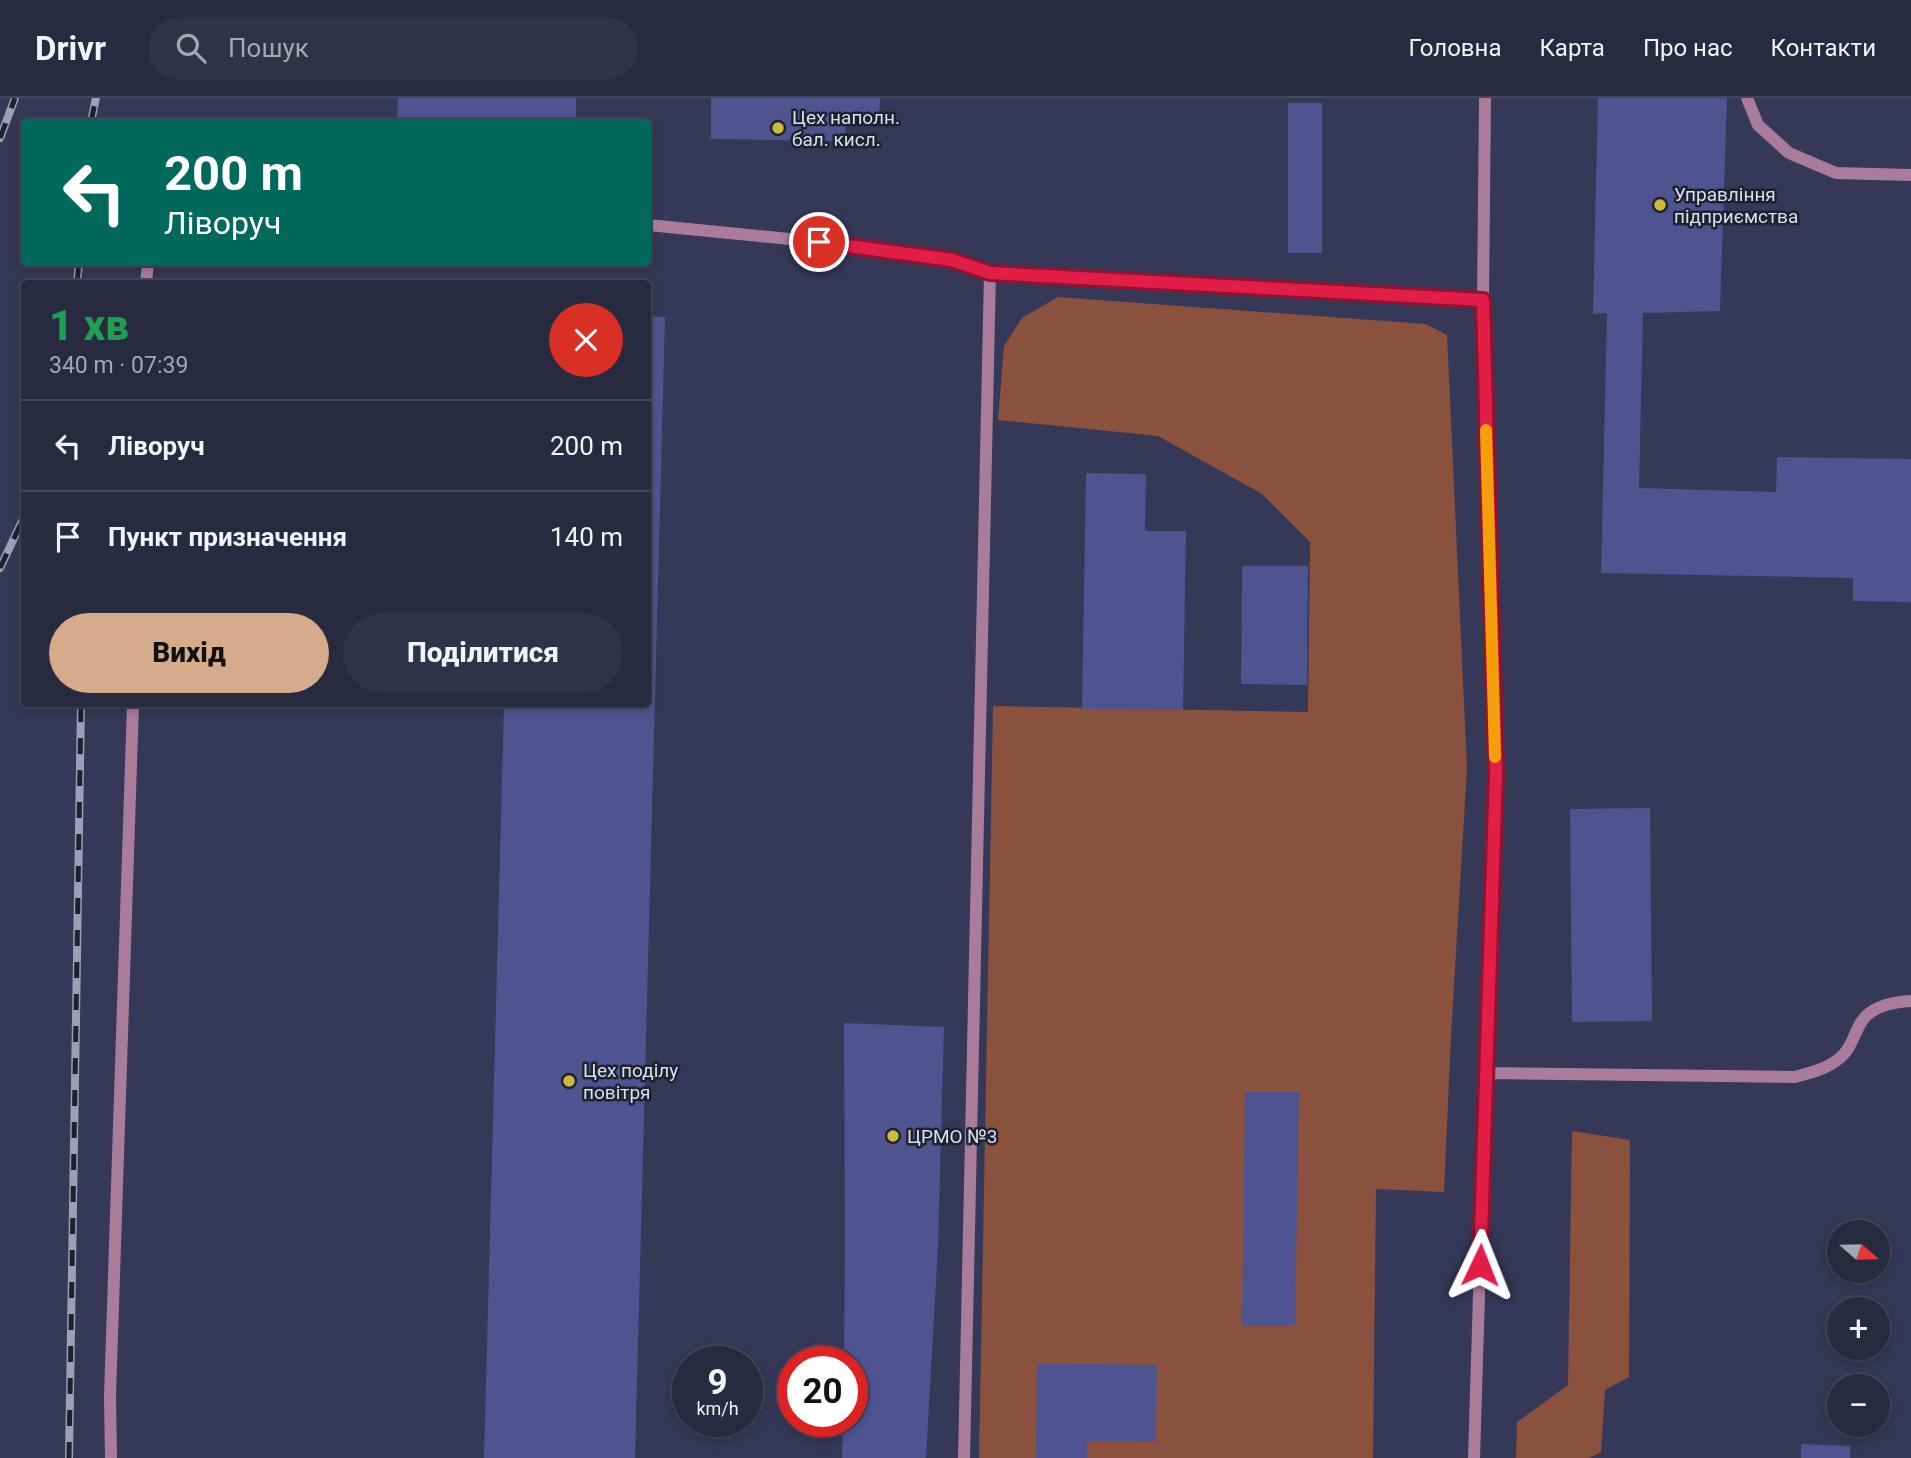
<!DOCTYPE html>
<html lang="uk">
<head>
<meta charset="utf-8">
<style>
  body { margin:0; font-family:Roboto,sans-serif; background:#303247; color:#f1f3f6; height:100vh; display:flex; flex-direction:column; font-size:26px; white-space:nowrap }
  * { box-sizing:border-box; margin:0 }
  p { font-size:23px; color:#a5a7b1 }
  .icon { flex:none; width:38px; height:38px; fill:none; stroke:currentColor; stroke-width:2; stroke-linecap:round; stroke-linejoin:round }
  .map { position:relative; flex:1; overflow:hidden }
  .side { position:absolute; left:21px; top:182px; width:630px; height:427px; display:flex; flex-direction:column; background:#282a40; border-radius:7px; box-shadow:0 4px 10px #0003,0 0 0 2px #444659 }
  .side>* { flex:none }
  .top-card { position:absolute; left:21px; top:21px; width:630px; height:147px; border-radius:7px; box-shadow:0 4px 10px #0003,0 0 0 2px #444659; background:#00695c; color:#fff; overflow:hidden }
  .needle { width:46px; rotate:110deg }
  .buttons { position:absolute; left:1827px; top:1122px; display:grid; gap:14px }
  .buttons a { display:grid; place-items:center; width:63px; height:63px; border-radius:50%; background:#282a40; box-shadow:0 4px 10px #0003,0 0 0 2px #444659; font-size:35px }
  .speed { position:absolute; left:672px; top:1248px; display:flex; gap:14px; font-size:35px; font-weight:700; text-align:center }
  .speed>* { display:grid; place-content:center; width:91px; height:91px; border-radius:50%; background:#282a40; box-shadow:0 4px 10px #0003,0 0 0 2px #444659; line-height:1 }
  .speed small { font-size:18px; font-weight:400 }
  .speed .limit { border:10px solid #d22; background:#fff; color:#111 }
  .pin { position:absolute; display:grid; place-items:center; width:60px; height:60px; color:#fff; margin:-30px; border:4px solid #fff; border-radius:50%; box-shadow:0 2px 7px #0007 }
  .me { position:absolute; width:77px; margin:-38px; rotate:2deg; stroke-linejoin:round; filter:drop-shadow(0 0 5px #0008) }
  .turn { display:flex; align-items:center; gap:24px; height:147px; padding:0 28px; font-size:32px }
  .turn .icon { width:91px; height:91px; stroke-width:2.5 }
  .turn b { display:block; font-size:49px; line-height:60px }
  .round { display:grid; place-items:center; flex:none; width:74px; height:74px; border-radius:37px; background:#303247 }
  .headline { display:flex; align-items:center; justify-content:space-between; height:119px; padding:0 28px }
  h1 { font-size:42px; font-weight:800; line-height:52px; color:#1e9e55 }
  .cta { display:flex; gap:14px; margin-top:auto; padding:14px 28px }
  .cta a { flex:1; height:80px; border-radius:42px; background:#d6ab8b; color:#111; font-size:28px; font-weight:800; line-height:80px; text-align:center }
  .cta a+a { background:#303247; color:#f1f3f6 }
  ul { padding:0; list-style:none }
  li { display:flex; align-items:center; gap:21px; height:91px; padding:0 28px; border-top:2px solid #444659 }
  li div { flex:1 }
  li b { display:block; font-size:26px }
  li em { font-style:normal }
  header { display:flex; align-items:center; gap:42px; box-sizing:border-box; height:98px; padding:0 35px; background:#282a40; border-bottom:2px solid #444659 }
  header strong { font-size:33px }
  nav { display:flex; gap:38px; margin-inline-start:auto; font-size:24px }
  .search { width:490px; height:63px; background:#303247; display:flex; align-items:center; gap:18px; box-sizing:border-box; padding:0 24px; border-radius:38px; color:#a5a7b1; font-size:26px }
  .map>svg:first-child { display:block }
  .green { fill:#8b513f }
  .building { fill:#4f5491 }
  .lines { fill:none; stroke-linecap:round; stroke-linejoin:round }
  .lane { stroke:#aa7c9c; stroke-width:12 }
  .rail-casing { stroke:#9c9fb6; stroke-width:8 }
  .rail { stroke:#1f212f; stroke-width:5; stroke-dasharray:16; stroke-linecap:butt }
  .route-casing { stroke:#92132f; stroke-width:18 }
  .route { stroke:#e11d48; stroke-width:12 }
  .slow { stroke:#f59e0b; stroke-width:12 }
  .poi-dot { fill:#cfb837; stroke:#1f212f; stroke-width:2.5 }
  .labels { text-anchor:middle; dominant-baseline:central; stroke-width:5; stroke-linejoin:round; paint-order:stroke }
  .poi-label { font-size:19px; fill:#dcdff2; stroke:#1f212f; text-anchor:start }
</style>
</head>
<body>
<header>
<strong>Drivr</strong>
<div class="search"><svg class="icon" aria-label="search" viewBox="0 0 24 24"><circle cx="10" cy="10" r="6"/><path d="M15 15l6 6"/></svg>Пошук</div>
<nav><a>Головна</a><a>Карта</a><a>Про нас</a><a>Контакти</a></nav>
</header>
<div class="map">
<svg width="1911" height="1360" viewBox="0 0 1911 1360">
  <rect width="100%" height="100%" fill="#353856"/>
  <path class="green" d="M1058,199L1426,226L1447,237L1467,670L1451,938L1444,1094L1376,1091L1373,1360H979L993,608L1308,614L1310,444L1262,396L1158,338L998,322L1004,248L1022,220Z
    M1572,1033L1630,1042L1629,1279L1605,1292L1601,1354L1589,1360H1516L1517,1324L1568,1287Z"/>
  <path class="building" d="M398,0H576V24H397Z
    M711,0H880L879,19H846L845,43L711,41Z
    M1598,0H1727L1720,213L1643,215L1639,390L1776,394L1777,359L1911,361V504L1853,503V480L1601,475L1607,215L1593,216Z
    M1288,5H1322V155H1288Z
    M648,218L665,219L635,1360H484L504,606H648Z
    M1086,375L1146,376L1145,433H1186L1183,612L1082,611Z
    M1242,468H1308L1307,587L1241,586Z
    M1650,710L1652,923L1572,924L1570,711Z
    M844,925L944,929L938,1148L926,1360H842L843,1323H852V1264H844L845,1146Z
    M1245,994H1299L1295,1228H1242Z
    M1037,1265L1157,1267L1156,1344L1087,1343V1360H1036Z
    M1801,1346L1850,1348V1360H1801Z"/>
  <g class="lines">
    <path class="lane" d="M1747,0L1758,27L1789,55L1836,75L1911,77
      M648,127L819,144L952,161L990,175L1483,203
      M146,186L148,164
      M1486,975L1795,979C1812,974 1831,970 1844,956C1853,946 1855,933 1862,923C1872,908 1894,904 1911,903
      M111,1360L110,1298L133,606
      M964,1360L990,175
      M1474,1360L1495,675L1483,203L1485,0"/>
    <defs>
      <path id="rail" d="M91,24L96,0
        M0,40L15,0
        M77,186L79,164
        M0,470L24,419
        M69,1360L81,606"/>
    </defs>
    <use href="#rail" class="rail-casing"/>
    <use href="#rail" class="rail"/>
  </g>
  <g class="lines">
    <defs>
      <path id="route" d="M819,144L952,162L990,175L1483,202L1496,675L1480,1167"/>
    </defs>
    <use href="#route" class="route-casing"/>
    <use href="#route" class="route"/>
    <path class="slow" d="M1486,332L1495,659"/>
  </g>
  <g class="poi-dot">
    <circle cx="778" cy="30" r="7"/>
    <circle cx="1660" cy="107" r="7"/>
    <circle cx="569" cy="983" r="7"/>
    <circle cx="893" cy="1038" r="7"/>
  </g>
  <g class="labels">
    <g class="poi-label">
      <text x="792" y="19">Цех наполн.<tspan x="792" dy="22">бал. кисл.</tspan></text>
      <text x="1674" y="96">Управління<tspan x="1674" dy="22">підприємства</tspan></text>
      <text x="583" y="972">Цех поділу<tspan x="583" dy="22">повітря</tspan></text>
      <text x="907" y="1038">ЦРМО №3</text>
    </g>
  </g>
</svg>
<div class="buttons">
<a><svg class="needle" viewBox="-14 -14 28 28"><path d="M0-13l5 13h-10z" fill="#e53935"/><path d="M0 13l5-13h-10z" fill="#a5a7b1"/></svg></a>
<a>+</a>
<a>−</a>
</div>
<div class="speed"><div>9<small>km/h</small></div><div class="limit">20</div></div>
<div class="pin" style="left:819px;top:144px;background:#d93025"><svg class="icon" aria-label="arrive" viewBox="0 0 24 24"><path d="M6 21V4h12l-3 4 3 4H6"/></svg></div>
<svg class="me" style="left:1480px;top:1167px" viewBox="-20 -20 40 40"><path d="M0-17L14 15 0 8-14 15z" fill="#e11d48" stroke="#fff" stroke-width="4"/></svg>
<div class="top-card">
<div class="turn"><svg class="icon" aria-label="left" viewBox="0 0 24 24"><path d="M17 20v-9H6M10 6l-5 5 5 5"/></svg><div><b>200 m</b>Ліворуч</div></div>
</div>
<section class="side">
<div class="headline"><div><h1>1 хв</h1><p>340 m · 07:39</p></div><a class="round" style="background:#d93025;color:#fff"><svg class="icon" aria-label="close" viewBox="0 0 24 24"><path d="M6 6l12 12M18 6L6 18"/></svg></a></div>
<ul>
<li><svg class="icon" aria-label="left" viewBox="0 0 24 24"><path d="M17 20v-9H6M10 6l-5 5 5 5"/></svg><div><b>Ліворуч</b></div><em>200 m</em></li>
<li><svg class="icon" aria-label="arrive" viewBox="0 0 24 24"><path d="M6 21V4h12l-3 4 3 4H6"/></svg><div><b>Пункт призначення</b></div><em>140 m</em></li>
</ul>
<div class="cta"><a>Вихід</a><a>Поділитися</a></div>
</section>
</div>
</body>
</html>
